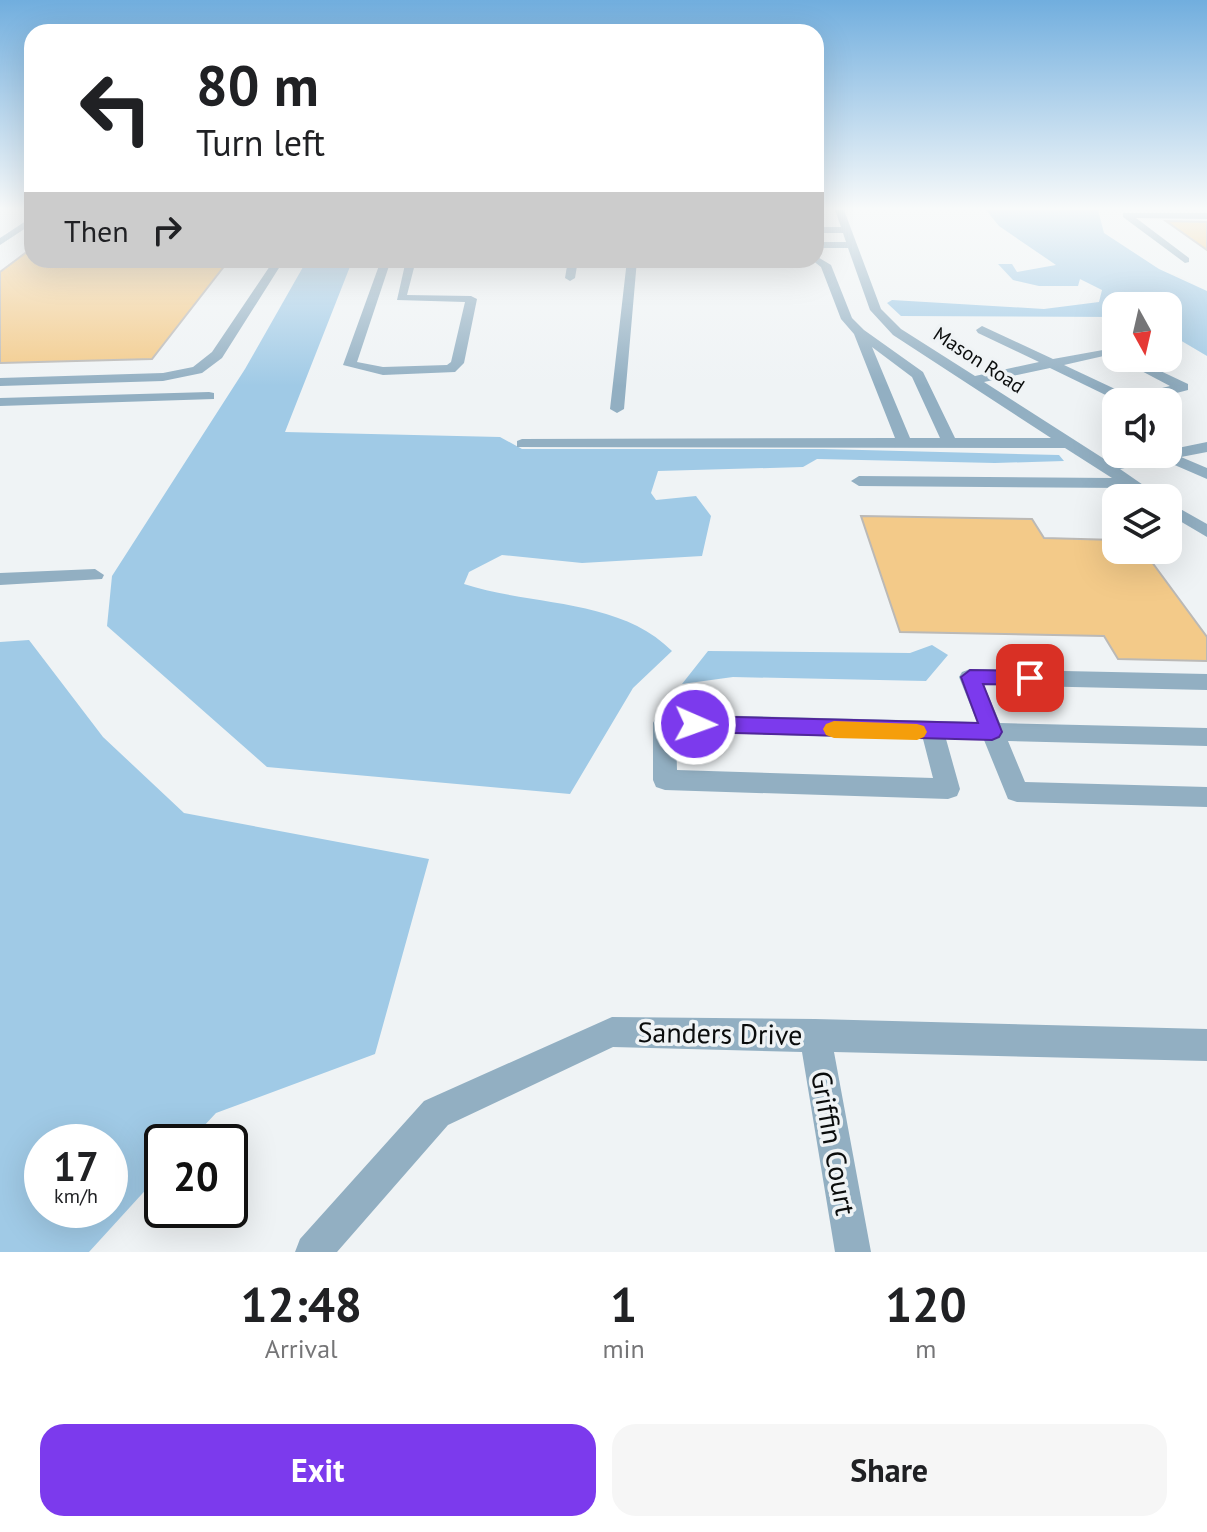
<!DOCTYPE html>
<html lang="en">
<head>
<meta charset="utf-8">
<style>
  body { margin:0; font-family:"PT Sans",sans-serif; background:#f6f6f6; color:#202124; height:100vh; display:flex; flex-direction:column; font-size:30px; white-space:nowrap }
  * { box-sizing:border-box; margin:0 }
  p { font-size:26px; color:#757577 }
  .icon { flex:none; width:44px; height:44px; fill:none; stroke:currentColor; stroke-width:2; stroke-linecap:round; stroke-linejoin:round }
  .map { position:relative; height:1252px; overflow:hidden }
  .sheet { display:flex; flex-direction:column; background:#fff; flex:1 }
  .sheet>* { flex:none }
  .guide { position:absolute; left:24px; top:24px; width:800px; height:244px; border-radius:24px; box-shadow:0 8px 32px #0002; background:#fff; color:#202124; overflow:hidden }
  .needle { width:52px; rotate:172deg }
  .tools { position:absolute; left:1102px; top:292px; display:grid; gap:16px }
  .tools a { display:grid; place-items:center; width:80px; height:80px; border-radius:16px; background:#fff; box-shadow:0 8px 32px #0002; font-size:40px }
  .speed { position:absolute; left:24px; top:1124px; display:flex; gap:16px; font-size:40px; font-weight:700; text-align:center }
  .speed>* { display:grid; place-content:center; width:104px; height:104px; border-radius:50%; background:#fff; box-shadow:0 8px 32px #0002; line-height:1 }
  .speed small { font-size:20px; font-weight:400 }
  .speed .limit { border:4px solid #111; border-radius:12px; background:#fff; color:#111 }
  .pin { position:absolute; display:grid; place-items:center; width:68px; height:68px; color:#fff; margin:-34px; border-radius:16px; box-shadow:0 4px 12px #0006 }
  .me { position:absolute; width:88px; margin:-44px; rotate:92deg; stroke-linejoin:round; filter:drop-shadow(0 0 6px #0008) }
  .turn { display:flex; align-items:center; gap:28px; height:168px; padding:0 40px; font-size:36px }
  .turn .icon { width:104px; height:104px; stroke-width:2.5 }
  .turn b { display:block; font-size:56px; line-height:68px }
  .then { display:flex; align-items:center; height:76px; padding:0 40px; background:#0003; gap:16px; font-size:30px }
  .eta { display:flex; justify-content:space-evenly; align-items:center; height:136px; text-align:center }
  .eta b { font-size:48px; font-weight:800; line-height:56px }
  .button { display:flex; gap:16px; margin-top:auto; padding:16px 40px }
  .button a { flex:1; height:92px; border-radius:24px; background:#7c3aed; color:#fff; font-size:32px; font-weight:800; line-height:92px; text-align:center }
  .button a+a { background:#f6f6f6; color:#202124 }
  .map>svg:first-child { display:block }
  .green { fill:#a0cae6; fill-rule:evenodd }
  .building { fill:#f3ca89; stroke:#bbb9b6; stroke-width:2 }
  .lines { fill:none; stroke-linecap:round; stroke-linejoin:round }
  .minor { fill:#92afc2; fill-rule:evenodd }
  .route { fill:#7c3aed; stroke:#51269a; stroke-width:2 }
  .slow { fill:#f59e0b }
  .labels { text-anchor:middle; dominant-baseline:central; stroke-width:7; stroke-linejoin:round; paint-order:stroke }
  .far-street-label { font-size:20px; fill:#0b0d0d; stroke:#eff3f5 }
  .near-street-label { font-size:28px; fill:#0b0d0d; stroke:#eff3f5 }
</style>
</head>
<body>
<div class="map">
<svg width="1207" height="1252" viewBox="0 0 1207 1252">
  <rect width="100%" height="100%" fill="#eff3f5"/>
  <path class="green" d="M986,210H1098L1104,233L1159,269L1207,291V356L1168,333V306H1116V317L901,316L887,303L892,300L1044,309L1099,302L1102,290L1080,279L1078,286H1039L1013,280L998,264H1012L1017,272L1056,265L999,226Z
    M307,260H356L351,264L285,432L500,437L522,449H823L1059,455L1064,461L995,463L817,459L803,467L658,471L651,493L656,500L696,496L711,516L702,556L582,563L502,555L469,572L464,584C531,606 620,598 672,651L633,688L570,794L267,767L107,626L112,576L245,369Z
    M29,640L103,737L184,813L429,859L375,1054L216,1113L189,1142H162V1172L89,1252H0V642ZM110,1142V1210H42V1142Z
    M932,645L948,655L926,681L733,677L682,684L708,651L910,653Z"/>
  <path class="building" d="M1166,221L1207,222V250Z
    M32,248V260H229L152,359L0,363V272Z
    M861,516L1032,519L1044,538L1116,540V550H1143L1207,637V661L1118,659L1104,636L900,632Z"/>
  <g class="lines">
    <path class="minor" d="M835,210H844L881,309L901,329L975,376L1039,362L978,333L976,330L982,326L1053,359L1114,348L1116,358L1108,355L1064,365L1130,396L1170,386L1117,358H1133L1188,384V390L1142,402H1120L1050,368L984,382L1109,462L1148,454H1168V450L1207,442V452L1181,457L1207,468V479L1163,460L1120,469L1162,498H1143L1127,488L859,486L851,481L859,476L1112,478L1065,448L517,447V441L522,439L895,438L854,334L841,319L821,267L812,260H816V256L831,265L852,318L864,330L923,372L955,438H1051L893,335L870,310L848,248H816V242H846L843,233H816V227H841ZM872,347L912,377L940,438H910Z
      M1123,213H1207V219L1136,218L1189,258V262L1185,263L1123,217Z
      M32,217V224L0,245V238Z
      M274,260H284L222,358L202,373L163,381L0,386V378L163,373L193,367L212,352Z
      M381,260H391L357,362L383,367L447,365L451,362L465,302L397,300L406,260H416L407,295L471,296L477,299L464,363L455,372L383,375L343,365Z
      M568,260H578L575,278L570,281L565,278Z
      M627,260H637L624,409L617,413L610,409Z
      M209,392L214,393V399L0,406V398Z
      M1168,502L1207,524V537L1168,514Z
      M95,569L104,575L102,579L0,585V573Z
      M970,669L1207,674V690L984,685L1000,723L1207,728V746L1008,741L1025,782L1207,787V807L1017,802L1008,799L984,740L946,739L960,789L957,796L948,799L665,790L656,787L653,780V723L656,717L664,714L977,722L959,677L962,672ZM676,732L923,739L933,778L677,770Z
      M612,1017L815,1019L1207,1029V1061L834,1052L871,1252H835L802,1052L613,1047L448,1125L337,1252H295L300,1239L424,1101Z"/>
  </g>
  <linearGradient id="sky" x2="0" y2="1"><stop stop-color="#71aede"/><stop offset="0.54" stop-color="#f8fafa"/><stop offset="1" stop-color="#f8fafa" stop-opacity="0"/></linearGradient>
  <rect width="1207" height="386" fill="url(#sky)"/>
  <path class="route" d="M970,670L1030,671L1039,678L1030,685L983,684L1002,732L999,737L992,740L695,732L688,730L685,724L688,719L695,716L978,723L961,677Z"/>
  <path class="slow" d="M834,721L917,724L924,726L927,732L924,737L917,740L834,738L826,735L823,729L826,724Z"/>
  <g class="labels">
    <g class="far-street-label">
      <text transform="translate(979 360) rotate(33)">Mason Road</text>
    </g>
    <g class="near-street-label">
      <text transform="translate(720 1033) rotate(1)">Sanders Drive</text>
      <text transform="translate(834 1143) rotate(80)">Griffin Court</text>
    </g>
  </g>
</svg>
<div class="tools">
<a><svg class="needle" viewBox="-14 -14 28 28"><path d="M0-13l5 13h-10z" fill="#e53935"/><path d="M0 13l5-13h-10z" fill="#757577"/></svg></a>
<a><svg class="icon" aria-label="sound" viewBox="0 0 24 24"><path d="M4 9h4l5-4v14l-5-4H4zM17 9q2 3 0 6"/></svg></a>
<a><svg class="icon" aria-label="layers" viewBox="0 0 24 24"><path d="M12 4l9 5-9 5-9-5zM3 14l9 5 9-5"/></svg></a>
</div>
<div class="speed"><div>17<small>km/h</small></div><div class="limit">20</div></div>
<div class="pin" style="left:1030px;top:678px;background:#d93025"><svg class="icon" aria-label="arrive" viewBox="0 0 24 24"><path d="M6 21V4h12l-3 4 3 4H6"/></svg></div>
<svg class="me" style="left:695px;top:724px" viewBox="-20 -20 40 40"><circle r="17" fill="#7c3aed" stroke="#fff" stroke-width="3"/><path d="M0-11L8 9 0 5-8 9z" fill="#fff"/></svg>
<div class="guide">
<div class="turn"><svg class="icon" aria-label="left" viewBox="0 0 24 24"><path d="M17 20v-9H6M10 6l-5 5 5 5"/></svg><div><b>80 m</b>Turn left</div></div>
<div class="then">Then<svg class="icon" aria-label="right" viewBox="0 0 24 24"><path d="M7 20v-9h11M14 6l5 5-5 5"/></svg></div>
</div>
</div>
<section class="sheet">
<div class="eta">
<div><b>12:48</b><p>Arrival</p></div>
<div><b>1</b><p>min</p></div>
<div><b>120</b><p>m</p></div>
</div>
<div class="button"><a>Exit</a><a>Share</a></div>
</section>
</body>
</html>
